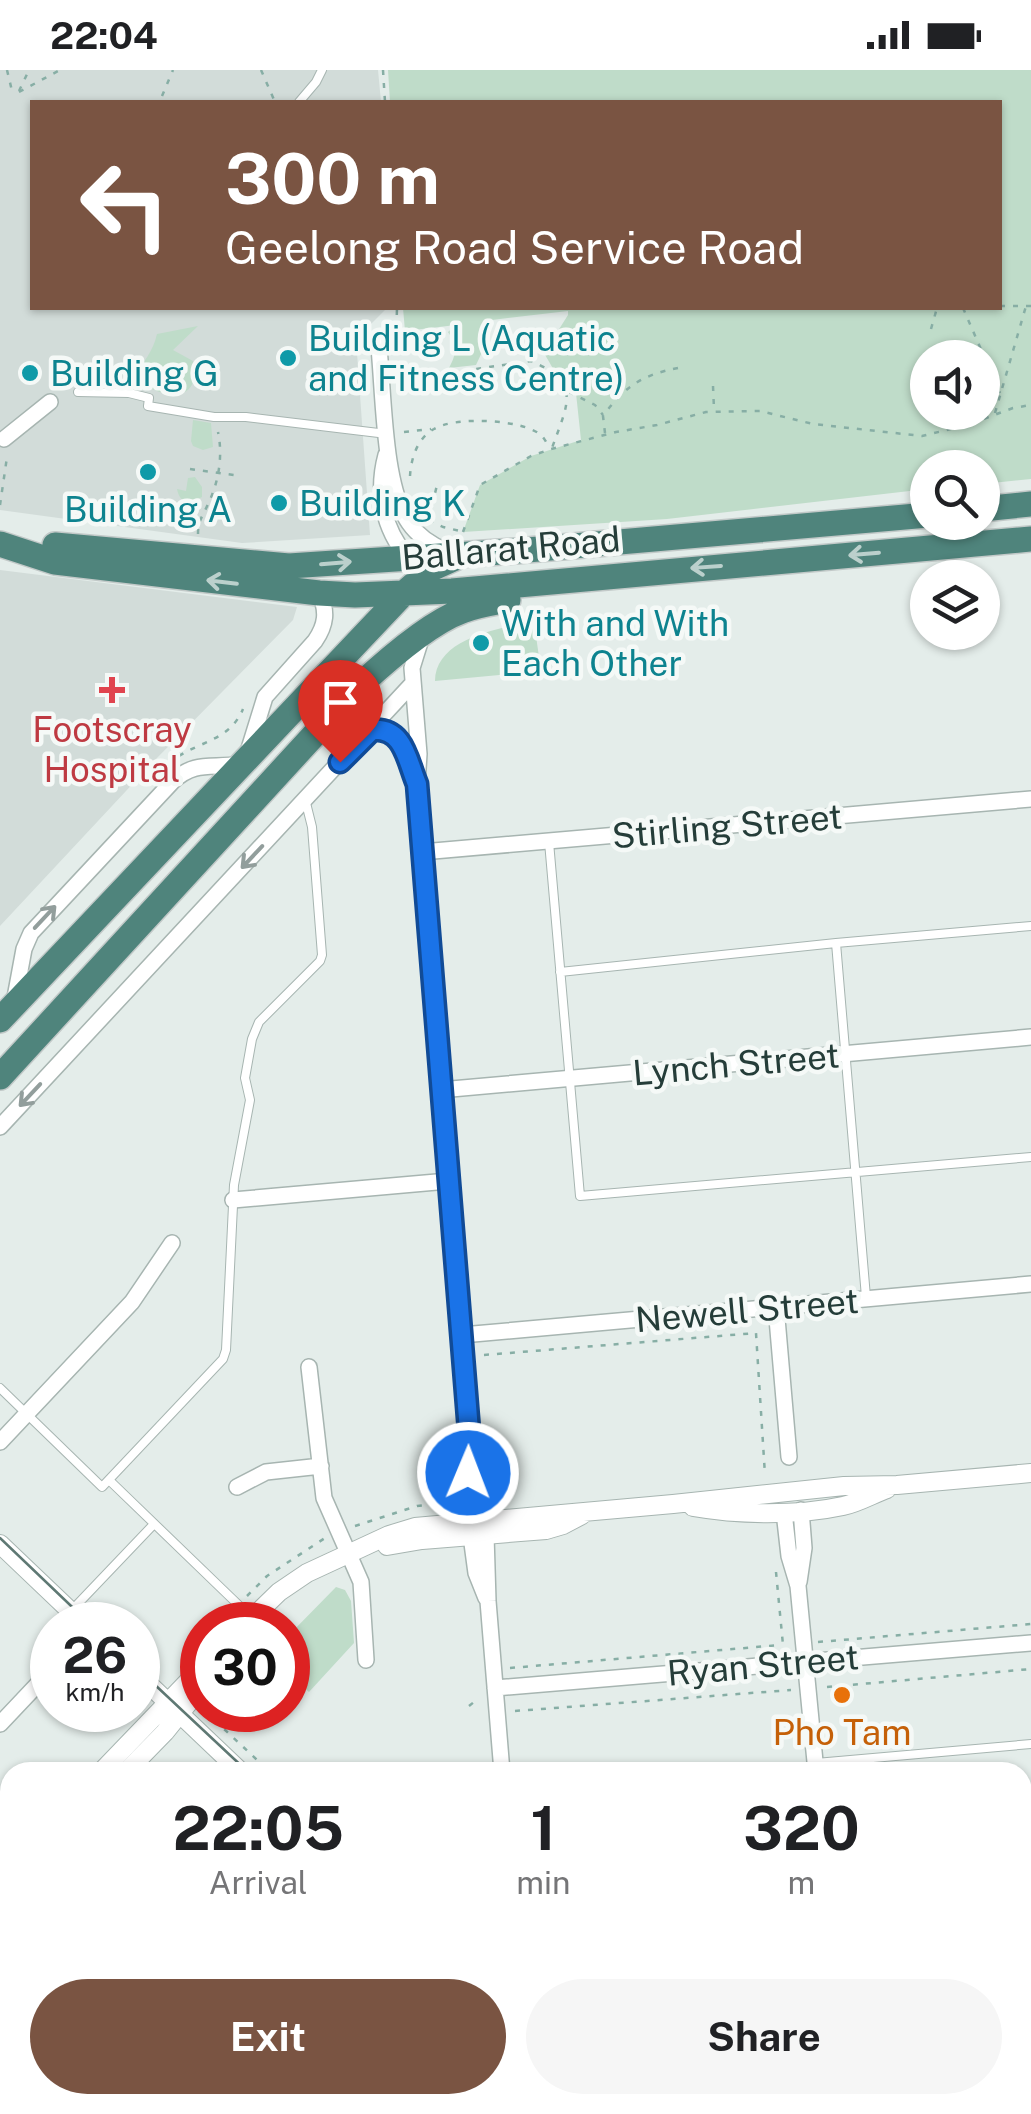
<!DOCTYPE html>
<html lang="en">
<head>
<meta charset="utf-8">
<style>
  body { margin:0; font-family:"Public Sans",sans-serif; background:#f6f6f6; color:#202124; height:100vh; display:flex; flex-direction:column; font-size:38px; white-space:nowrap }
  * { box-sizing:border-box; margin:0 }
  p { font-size:32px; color:#757577 }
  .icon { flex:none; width:55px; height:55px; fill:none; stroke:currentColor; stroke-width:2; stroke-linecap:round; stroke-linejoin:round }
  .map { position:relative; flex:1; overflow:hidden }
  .side { position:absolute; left:0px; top:1692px; width:1032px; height:352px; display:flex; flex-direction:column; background:#fff; border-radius:30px 30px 0 0; box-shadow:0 2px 8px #0004 }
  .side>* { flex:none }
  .hud { position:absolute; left:30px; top:30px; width:972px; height:210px; border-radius:0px; box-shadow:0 2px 8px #0004; background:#7a5442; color:#fff; overflow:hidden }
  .buttons { position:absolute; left:910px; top:270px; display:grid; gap:20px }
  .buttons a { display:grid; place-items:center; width:90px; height:90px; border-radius:50%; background:#fff; box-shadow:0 2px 8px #0004; font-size:50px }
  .speed { position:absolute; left:30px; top:1532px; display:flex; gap:20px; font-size:50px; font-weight:700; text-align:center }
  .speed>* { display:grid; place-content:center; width:130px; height:130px; border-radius:50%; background:#fff; box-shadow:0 2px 8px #0004; line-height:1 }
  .speed small { font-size:25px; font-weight:400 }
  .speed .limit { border:15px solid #d22; background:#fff; color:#111 }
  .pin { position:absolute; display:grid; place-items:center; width:85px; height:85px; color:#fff; margin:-102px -42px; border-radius:50% 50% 50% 0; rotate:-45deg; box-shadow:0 0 10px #0007 }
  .pin .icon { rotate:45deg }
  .me { position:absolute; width:110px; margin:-55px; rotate:1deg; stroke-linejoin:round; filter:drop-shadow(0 0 8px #0008) }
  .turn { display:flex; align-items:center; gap:35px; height:210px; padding:0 30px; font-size:45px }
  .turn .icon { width:130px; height:130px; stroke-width:2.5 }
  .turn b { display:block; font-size:70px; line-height:85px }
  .eta { display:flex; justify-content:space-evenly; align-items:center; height:170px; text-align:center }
  .eta b { font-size:60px; font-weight:700; line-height:70px }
  .primary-button { display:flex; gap:20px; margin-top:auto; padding:20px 30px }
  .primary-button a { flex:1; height:115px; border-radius:60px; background:#7a5442; color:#fff; font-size:40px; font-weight:700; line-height:115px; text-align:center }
  .primary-button a+a { background:#f6f6f6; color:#202124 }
  .status { display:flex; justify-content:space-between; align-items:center; height:70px; padding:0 50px; background:#fff; direction:ltr }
  .status svg { height:28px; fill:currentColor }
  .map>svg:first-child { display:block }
  .built { fill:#d2dcd9 }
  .green { fill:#bfdcc9; fill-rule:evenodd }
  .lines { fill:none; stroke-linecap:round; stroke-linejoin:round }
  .service-casing { stroke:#a7b5b1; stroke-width:10 }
  .pedestrian-casing { stroke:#a7b5b1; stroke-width:14 }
  .minor-casing { stroke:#a7b5b1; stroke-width:18 }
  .tertiary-casing { stroke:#a7b5b1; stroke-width:20 }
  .trunk-casing { stroke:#c2c9c8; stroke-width:28 }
  .path { stroke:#87aea5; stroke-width:2.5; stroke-dasharray:5 8; stroke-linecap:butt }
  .service { stroke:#fff; stroke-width:8 }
  .pedestrian { stroke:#fff; stroke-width:11 }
  .minor { stroke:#fff; stroke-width:15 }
  .tertiary { stroke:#fff; stroke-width:18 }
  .trunk { stroke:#4f847c; stroke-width:25 }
  .tram { stroke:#5f7974; stroke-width:2.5 }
  .path-bridge { stroke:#87aea5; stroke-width:2.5; stroke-dasharray:5 8; stroke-linecap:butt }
  .oneway { stroke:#bbd0cc }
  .oneway2 { stroke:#929e9c }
  .route-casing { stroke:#114b97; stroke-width:25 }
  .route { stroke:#1a73e8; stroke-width:18 }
  .culture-dot { fill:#0f9aa8; stroke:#f5f9f7; stroke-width:4 }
  .health-dot { fill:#e0444e; stroke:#f5f9f7; stroke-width:4 }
  .food-dot { fill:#e8710a; stroke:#f5f9f7; stroke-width:4 }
  .labels { text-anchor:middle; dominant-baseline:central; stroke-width:9; stroke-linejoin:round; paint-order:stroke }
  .culture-label { font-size:35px; fill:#0d838f; stroke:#f5f9f7; text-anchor:start }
  .street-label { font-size:35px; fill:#253d39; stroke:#f5f9f7 }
  .health-label { font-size:35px; fill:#be3a42; stroke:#f5f9f7 }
  .food-label { font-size:35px; fill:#c56008; stroke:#f5f9f7 }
</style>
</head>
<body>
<div class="status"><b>22:04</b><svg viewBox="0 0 49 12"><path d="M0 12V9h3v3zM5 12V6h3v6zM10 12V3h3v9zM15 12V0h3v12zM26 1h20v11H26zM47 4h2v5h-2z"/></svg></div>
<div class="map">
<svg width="1031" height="2044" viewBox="0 0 1031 2044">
  <rect width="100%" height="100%" fill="#e4edea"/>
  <path class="built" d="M0,0H378L381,32H32V238H387L356,269L370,465L242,473L0,440Z
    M0,500L297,537L293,550L154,691L0,856Z"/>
  <path class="green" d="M388,0H1031V409L983,414L982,398H928L927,419L667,449L463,462L480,415L531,386L581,370L576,323L559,309L544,283L568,245V241L492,250L490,265L476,295L449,298C457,283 457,276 448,262L456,255L405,261L403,238H1000V32H390ZM928,288H982V342H928Z
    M198,256L173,280L193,291C203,339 155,327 132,306C144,293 153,281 157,264Z
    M193,350L211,353L213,377L203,380L193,376L191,371Z
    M195,407L202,417V427C191,433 180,435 177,419L186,421L188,408Z
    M534,552L541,601L435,611C435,568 501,557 534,552Z
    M336,1517L345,1520L351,1531L354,1573L309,1622L288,1603V1566Z"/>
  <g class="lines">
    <defs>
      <path id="service" d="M299,32L316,12L322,0
        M78,322L129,323L149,328L148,336L214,347H246L387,364
        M549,772L580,1126L1031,1087
        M836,873L866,1227
        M560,902L836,873L1031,856
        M0,1318L102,1417L223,1289L226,1280L234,1115L250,1030L245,1008L252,969L259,952L320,891L322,885L312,757L305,729
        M109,1410L252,1548
        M71,1541L154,1454
        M816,1693L1031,1674
        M388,1697L390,1702
        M1022,1860L1031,1859"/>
      <path id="pedestrian" d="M528,2035L529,2044"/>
      <path id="minor" d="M378,268C384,317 382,414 409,453C418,466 432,475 446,481
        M4,369L50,332
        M386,385C376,422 383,458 408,488
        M421,569L412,598L419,684L417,714L470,1373L479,1402L485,1450
        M373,659C404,657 406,687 415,710
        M248,682L265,627L315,571C326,555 328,541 319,523
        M422,782L1031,729
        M14,933L24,879L31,863L173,711C196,690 212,699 240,694
        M440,1020L1031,967
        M0,1057L413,613
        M233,1130L448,1111
        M776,1237L789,1387
        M462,1265L1031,1214
        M309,1297L324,1428L361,1512L366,1590
        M0,1372L132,1232L172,1173
        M470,1381L468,1400L470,1452
        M237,1417L266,1402L321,1396
        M784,1442L789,1486L798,1516L816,1702
        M486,1465L488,1531L502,1702
        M471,1466L476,1503L486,1528
        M799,1512L804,1478L801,1440
        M495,1618L1031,1573
        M0,1654L52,1599
        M1022,1767L1031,1766
        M215,2035L216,2044
        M888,2044V2035"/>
      <path id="tertiary" d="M693,1437C738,1445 797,1446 843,1436C858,1433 873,1424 887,1419
        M0,1474L85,1555
        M387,1476L422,1470L546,1460L563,1455L582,1445
        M245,1555L279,1522L307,1503L389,1465L415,1457L673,1434L844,1416L897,1415L1031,1403
        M138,1604L241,1702
        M101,1702L202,1597
        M126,1702L165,1662L202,1616
        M0,1956L3,1913L10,1872
        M1022,1958L1031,1957
        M0,1961L6,2044
        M0,2043L100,2035"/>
      <path id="trunk" d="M982,439L1031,434
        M0,474L55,492L319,523L355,525L452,521L1031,469
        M55,475L289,496L516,481L928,445
        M0,950L403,524L433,498L455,488
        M0,1007L360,615C386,591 429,553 462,541C476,535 492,533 508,530"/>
    </defs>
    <use href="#service" class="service-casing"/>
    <use href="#pedestrian" class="pedestrian-casing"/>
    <use href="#minor" class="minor-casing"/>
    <use href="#tertiary" class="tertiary-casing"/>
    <use href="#trunk" class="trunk-casing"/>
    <path class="path" d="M7,0L12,21
      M261,0L275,32
      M383,0L385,32
      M19,21L29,0
      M19,22L60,0
      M162,26L173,0
      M1000,236H1031
      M963,238L1000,323
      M931,259L937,238
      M396,271L397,238
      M399,310L531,291C583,313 567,335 552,378
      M713,316L714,339
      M569,322L595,335L603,345
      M995,343L1026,236
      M404,362L431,359
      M605,363L603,346C625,316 642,305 678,298
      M410,406C411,389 417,368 434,359C455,346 522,349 541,365C545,369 547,374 550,378
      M0,435L7,387
      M429,448L438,411
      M429,450L443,457L464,462
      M463,462L480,415L531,386L551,379L616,362L657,355L706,342L760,341L813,354L922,366L967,355L1013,338L1031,335
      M198,464C198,450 203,446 208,434C219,412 223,385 218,362
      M179,686C205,670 230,669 243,639
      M484,1285L756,1263L765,1405
      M355,1456L417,1436L454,1432
      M776,1502L783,1575
      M247,1526L267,1506L325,1468
      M218,1555L231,1542
      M818,1572L1031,1554
      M189,1584L202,1570
      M510,1598L780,1575
      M827,1617L1031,1599
      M469,1636L479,1628
      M208,1640L209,1645L270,1702
      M515,1641L791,1620
      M0,1833L10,1837"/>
    <use href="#service" class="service"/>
    <use href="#pedestrian" class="pedestrian"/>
    <use href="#minor" class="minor"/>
    <use href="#tertiary" class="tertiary"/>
    <use href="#trunk" class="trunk"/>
    <path class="tram" d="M0,1468L91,1555
      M138,1599L248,1702
      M883,2044L884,2035"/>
    <path class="path-bridge" d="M190,399L234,405"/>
  </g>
  <defs><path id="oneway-shaft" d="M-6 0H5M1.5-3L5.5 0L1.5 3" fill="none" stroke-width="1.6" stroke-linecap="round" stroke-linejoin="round" transform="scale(2.5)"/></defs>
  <g class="oneway">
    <use href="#oneway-shaft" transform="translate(864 484) rotate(175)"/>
    <use href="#oneway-shaft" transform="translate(336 493) rotate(-5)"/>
    <use href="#oneway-shaft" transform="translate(706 497) rotate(176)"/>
    <use href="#oneway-shaft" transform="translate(222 512) rotate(-173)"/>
  </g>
  <g class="oneway2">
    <use href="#oneway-shaft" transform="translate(252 787) rotate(133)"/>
    <use href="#oneway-shaft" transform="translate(45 847) rotate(-47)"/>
    <use href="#oneway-shaft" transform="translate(30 1025) rotate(133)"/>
  </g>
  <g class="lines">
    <defs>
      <path id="route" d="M340,692L372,660C404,657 407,690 417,714L470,1373L468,1403"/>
    </defs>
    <use href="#route" class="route-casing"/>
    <use href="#route" class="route"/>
  </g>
  <g class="culture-dot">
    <circle cx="288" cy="288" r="10"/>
    <circle cx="30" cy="303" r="10"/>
    <circle cx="148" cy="402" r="10"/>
    <circle cx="279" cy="433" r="10"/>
    <circle cx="481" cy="573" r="10"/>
  </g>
  <path class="health-dot" d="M107 605h10v10h10v10h-10v10h-10v-10h-10v-10h10z"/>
  <circle class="food-dot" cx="842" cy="1625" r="10"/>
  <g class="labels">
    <g class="culture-label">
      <text x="308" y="268">Building L (Aquatic<tspan x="308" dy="40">and Fitness Centre)</tspan></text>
      <text x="50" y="303">Building G</text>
      <text x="299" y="433">Building K</text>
      <text x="148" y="439" text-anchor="middle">Building A</text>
      <text x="501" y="553">With and With<tspan x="501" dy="40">Each Other</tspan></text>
    </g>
    <g class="street-label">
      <text transform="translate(511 478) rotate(-5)">Ballarat Road</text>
      <text transform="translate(727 756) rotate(-5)">Stirling Street</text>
      <text transform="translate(736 994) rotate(-5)">Lynch Street</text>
      <text transform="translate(747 1240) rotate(-5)">Newell Street</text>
      <text transform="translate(763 1595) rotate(-5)">Ryan Street</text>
    </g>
    <g class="health-label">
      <text x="112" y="659">Footscray<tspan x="112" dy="40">Hospital</tspan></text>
    </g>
    <g class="food-label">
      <text x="842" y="1662">Pho Tam</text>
    </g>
  </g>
</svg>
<div class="buttons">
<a><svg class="icon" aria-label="sound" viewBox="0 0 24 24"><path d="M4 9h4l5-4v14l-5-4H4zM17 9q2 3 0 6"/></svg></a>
<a><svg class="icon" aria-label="search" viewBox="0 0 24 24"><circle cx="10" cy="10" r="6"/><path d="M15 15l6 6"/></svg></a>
<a><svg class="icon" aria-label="layers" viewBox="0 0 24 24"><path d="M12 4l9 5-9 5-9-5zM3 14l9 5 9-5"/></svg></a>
</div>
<div class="speed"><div>26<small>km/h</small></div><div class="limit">30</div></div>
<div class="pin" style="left:340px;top:692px;background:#d93025"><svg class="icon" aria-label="arrive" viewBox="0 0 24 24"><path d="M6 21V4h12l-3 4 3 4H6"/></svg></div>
<svg class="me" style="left:468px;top:1403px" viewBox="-20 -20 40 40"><circle r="17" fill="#1a73e8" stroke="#fff" stroke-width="3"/><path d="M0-11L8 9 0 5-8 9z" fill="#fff"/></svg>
<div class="hud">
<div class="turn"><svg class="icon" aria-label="left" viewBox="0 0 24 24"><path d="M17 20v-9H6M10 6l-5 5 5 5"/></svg><div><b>300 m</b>Geelong Road Service Road</div></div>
</div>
<section class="side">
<div class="eta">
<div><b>22:05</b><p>Arrival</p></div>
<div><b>1</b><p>min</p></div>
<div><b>320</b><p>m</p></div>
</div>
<div class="primary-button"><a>Exit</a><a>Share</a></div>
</section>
</div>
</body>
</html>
